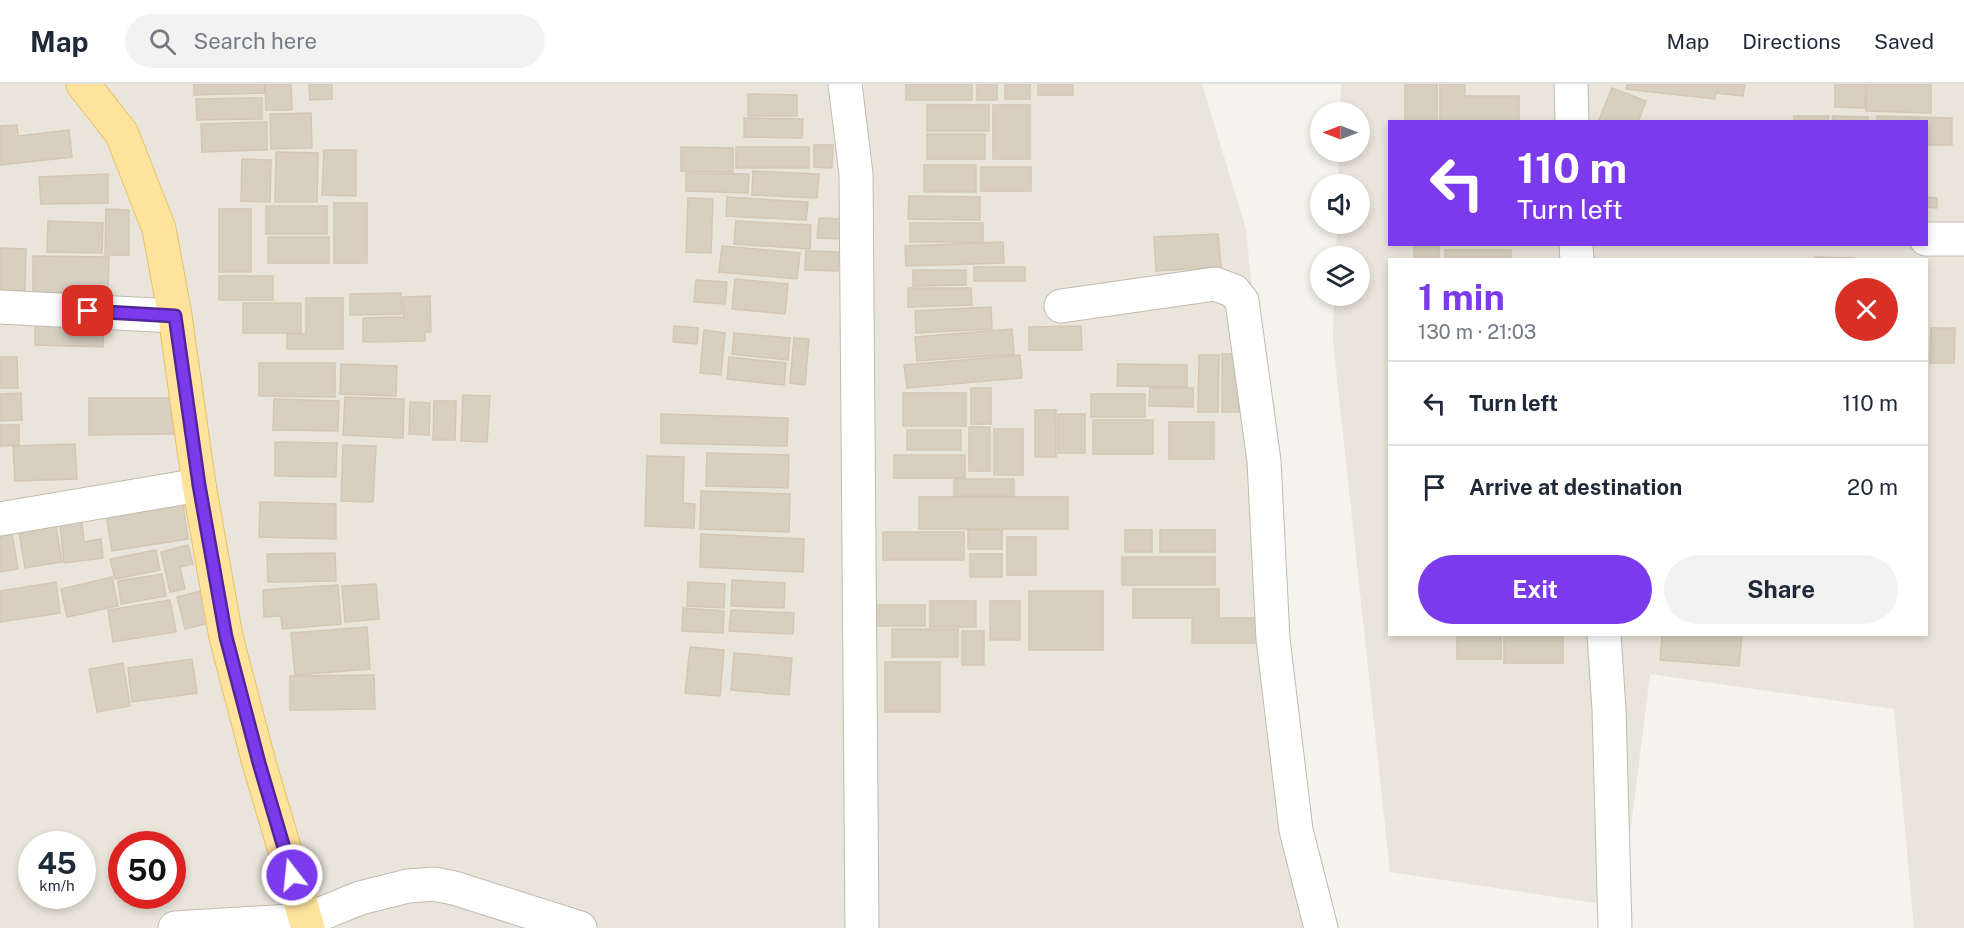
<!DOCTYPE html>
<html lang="en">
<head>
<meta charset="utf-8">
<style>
  body { margin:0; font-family:"Public Sans",sans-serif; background:#f2f2f3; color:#1f2937; height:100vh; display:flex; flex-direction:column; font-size:22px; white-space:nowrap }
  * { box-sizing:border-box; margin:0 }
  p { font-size:20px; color:#747a83 }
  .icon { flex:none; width:33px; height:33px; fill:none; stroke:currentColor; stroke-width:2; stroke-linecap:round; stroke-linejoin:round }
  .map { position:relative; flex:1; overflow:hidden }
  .sheet { position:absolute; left:1388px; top:174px; width:540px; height:378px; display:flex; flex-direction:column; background:#fff; border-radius:0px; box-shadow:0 3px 9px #0003 }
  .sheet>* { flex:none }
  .hud { position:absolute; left:1388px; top:36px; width:540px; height:126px; border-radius:0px; box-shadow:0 3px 9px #0003; background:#7c3aed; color:#fff; overflow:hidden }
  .needle { width:39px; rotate:270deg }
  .buttons { position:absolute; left:1310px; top:18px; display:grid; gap:12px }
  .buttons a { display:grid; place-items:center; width:60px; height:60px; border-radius:50%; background:#fff; box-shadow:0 3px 9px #0003; font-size:30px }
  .speed { position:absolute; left:18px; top:747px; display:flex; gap:12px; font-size:30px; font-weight:700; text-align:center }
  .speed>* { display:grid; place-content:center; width:78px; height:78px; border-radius:50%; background:#fff; box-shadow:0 3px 9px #0003; line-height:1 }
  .speed small { font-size:15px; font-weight:400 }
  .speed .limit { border:9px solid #d22; background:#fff; color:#111 }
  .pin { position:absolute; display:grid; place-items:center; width:51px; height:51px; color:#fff; margin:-26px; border-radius:12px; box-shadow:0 3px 9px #0006 }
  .me { position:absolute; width:66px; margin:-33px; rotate:344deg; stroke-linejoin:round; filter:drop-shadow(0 0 4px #0008) }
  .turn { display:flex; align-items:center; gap:21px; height:126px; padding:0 30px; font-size:27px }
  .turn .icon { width:78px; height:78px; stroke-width:2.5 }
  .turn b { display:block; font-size:42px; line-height:51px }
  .round { display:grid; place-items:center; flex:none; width:63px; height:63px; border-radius:32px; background:#f2f2f3 }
  .overview { display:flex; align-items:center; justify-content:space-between; height:102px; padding:0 30px }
  h1 { font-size:36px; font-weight:700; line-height:45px; color:#7c3aed }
  .primary-button { display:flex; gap:12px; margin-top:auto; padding:12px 30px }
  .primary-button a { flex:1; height:69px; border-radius:36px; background:#7c3aed; color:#fff; font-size:24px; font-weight:700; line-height:69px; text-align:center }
  .primary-button a+a { background:#f2f2f3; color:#1f2937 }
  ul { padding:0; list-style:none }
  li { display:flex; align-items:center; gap:18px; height:84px; padding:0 30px; border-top:2px solid #e0e1e3 }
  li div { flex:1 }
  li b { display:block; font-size:22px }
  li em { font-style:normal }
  header { display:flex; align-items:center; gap:36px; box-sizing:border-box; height:84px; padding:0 30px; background:#fff; border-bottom:2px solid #e0e1e3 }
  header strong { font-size:28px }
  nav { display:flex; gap:33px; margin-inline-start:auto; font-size:21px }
  .search { width:420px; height:54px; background:#f2f2f3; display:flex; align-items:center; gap:15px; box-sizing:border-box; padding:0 21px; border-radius:33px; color:#747a83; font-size:22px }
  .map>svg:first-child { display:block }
  .residential { fill:#eae5da; fill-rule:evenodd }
  .building { fill:#d8cfc1; stroke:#d3c7b4; stroke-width:1.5 }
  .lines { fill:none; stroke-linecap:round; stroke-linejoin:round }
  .minor-casing { stroke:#c2bbae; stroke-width:35 }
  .major-casing { stroke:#e6c16a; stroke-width:35 }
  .minor { stroke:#fff; stroke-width:33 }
  .major { stroke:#ffe39c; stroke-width:33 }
  .route-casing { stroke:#51269a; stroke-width:15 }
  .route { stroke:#7c3aed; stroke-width:10 }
</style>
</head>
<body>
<header>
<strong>Map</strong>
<div class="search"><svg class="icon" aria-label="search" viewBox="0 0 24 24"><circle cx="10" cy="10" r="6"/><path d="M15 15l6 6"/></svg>Search here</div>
<nav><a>Map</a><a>Directions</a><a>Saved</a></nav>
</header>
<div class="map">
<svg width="1964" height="844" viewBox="0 0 1964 844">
  <rect width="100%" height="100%" fill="#f6f3ec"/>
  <path class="residential" d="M0,0H1202L1246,145L1265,338L1306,844H0ZM32,760H82V812H32ZM122,760H172V812H122Z
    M1341,0H1964V844H1914L1894,625L1650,590L1621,823L1390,788L1333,257L1334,212H1359V172H1336L1337,140H1359V100H1338L1339,68H1359V28H1340ZM1389,38H1926V160H1389ZM1389,176H1926V550H1389Z"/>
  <path class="building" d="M194,0H264V9L194,11Z
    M265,0H291L292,26H266Z
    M309,0H332V15L310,16Z
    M906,0H972V16H906Z
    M977,0H997V16H977Z
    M1005,0H1030V15H1005Z
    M1038,0H1073V11H1038Z
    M1405,0H1437V38H1405Z
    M1440,0H1465V12H1519V38H1440Z
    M1627,0H1745L1743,12L1716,9L1715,15L1626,5Z
    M1835,0H1865V24L1835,23Z
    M1867,0H1931V29L1866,27Z
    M1612,4L1646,17L1638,38H1598Z
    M748,10L797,11V32H748Z
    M262,14V35L197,36L196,15Z
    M927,21H989V47H927Z
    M993,21H1030V75H993Z
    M311,29L312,64L271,65L270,30Z
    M1794,32H1829L1828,38H1794Z
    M1833,32L1868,33V38H1832Z
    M1877,32L1952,34V61H1926V38H1877Z
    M744,34L803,35L802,54L744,53Z
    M267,38V66L202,68L201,40Z
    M17,41L18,52L69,46L72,73L0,81V42Z
    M927,50H985V75H927Z
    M814,61H833L832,84L814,83Z
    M681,63L733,64V88L681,87Z
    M736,63H809V84H736Z
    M324,66H356V112L322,111Z
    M276,68L318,69L317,118H275Z
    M242,75L271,76L270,118L241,117Z
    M924,81H976V108H924Z
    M981,83H1031V107H981Z
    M753,87L819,90L817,114L752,111Z
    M686,89L749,90L748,109L686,107Z
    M108,90V119L41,120L39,93Z
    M909,112L980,113V136L908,135Z
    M727,113L808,118L806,136L726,132Z
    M1926,113L1937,114V124L1926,123Z
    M688,114L713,115L711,169L686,168Z
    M334,119H367V179H334Z
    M266,122H327V150H266Z
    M106,125L129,126V171H105Z
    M219,125H251V188H219Z
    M819,134L844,135L842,155L817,154Z
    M48,137L103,139L102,169L47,168Z
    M736,137L811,141L810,165L734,160Z
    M910,139H983V158H910Z
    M1218,150L1221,183L1156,187L1154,153Z
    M268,153H329V179H268Z
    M1003,158L1004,179L906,182L905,162Z
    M1414,160H1439V176H1414Z
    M722,162L800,169L797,195L719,188Z
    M0,164L26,165L25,207L0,206Z
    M1445,166H1511V176H1445Z
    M806,167L839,168L838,187L805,186Z
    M33,172L109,173L108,210L33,209Z
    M1814,173L1854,174V176H1814Z
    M974,183H1025V197H974Z
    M913,186H966V201L913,202Z
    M219,192H273V216H219Z
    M735,195L788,200L785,230L732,225Z
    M696,196L727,198L725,220L694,218Z
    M908,204H971L972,221L908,223Z
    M401,209L402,230L350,231V210Z
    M430,212L431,248H425V257L363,258V234L404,233L403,213Z
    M306,214H343V265H287V250H306Z
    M243,219H301V249H243Z
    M991,223L992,245L916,249L915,227Z
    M35,229L104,231L103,263L35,261Z
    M674,242L698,244L697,260L673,258Z
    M1081,242L1082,266H1029V243Z
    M1931,244H1955L1954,279H1930Z
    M1012,245L1014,270L917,277L915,253Z
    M704,246L725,249L721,291L700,289Z
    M734,249L790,254L788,276L732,270Z
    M794,254L809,255L805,301L790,299Z
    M1222,270H1239V328H1222Z
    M1020,271L1022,294L907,304L904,281Z
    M1199,271H1219L1218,328H1198Z
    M0,273H17L18,304H0Z
    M729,273L786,279L784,301L727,295Z
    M259,279H335V313L259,312Z
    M341,280L397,282L396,312L340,310Z
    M1118,280L1187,281V303L1117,302Z
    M971,304H991V340H971Z
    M1150,304H1193V323L1149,322Z
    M21,309L22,336L0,337V310Z
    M903,309H966V342H903Z
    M1091,310H1145V333H1091Z
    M463,311L490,312L487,358L461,357Z
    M345,313L404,315L403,354L343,351Z
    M89,314H175V350L89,351Z
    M274,315L339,317L338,347L273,346Z
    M434,317H456L455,356H433Z
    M410,318L430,319L429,351L409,350Z
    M1035,326H1056V373H1035Z
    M661,330L788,334L787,362L661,359Z
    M1058,330H1085V369H1058Z
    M1093,336H1153V370H1093Z
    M1169,338H1214V375H1169Z
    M0,341H19V361L0,362Z
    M969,343H990V387H969Z
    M994,345H1023V391H994Z
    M907,346H961V366H907Z
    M275,358L337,359L336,393L275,392Z
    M75,360L77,395L15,397L13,362Z
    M343,361L376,362L373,418L341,417Z
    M707,369L789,371L788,404L706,402Z
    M894,371H965V394H894Z
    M647,372L684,373L683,419L695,420L694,444L645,442Z
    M954,395H1014V412H954Z
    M701,407L790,410L789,448L700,445Z
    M182,412L188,455L112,467L105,424Z
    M919,413H1068V445H919Z
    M260,418L336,420V455L259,453Z
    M81,429L84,458L101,455L103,474L64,479L59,432Z
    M55,436L62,478L25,484L18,442Z
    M11,443L18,485L0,488V445Z
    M968,446H1002V465H968Z
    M1125,446H1152V468H1125Z
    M1160,446H1215V468H1160Z
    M883,448H964V476H883Z
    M701,450L804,455L803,488L700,483Z
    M1007,453H1036V491H1007Z
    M188,461L193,480L180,483L185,505L170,508L161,468Z
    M156,466L160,486L115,495L110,475Z
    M335,469L336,497L268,498L267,470Z
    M970,470H1002V493H970Z
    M1122,473H1215V501H1122Z
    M162,490L166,512L121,520L118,497Z
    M112,493L118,522L67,533L61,505Z
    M732,496L785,499L784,524L731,522Z
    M56,498L60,529L0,538V507Z
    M688,498L725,500L724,524L687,522Z
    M376,500L379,535L345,538L342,502Z
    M338,501L341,540L282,545L281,532L264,533L263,506Z
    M1133,505H1219V534H1260V559H1192V534H1133Z
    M201,507L209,539L185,545L177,513Z
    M1029,507H1103V566H1029Z
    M170,516L176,548L113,558L108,526Z
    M930,517H976V543H930Z
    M990,517H1020V556H990Z
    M876,521H925V542H876Z
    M683,524L724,527L723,549L682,547Z
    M731,526L794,529L793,550L729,547Z
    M367,543L370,585L295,591L291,549Z
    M892,545H958V573H892Z
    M962,547H984V581H962Z
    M1457,550H1501V575H1457Z
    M1504,550H1563V579H1504Z
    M1662,550H1742L1739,582L1660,576Z
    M690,563L724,566L720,612L685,609Z
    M734,569L792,574L789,611L731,606Z
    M192,575L197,609L132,618L128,584Z
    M885,578H940V628H885Z
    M123,579L130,622L97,628L89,585Z
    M374,591L375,625L290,626V592Z"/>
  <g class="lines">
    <defs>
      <path id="minor" d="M845,0L856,90L862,844
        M1571,0L1572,38
        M1926,155H1964
        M1576,160L1577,176
        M1061,222L1215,200L1234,207L1242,217L1264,377L1273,555L1296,746L1321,844
        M0,223L175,232
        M0,435L199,401
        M1604,550L1609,625L1615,844
        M175,844L306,836L360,814L408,802L434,800L454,804L580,844"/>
      <path id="major" d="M83,0L122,50L159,145L175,232L199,401L226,553L259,679L308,844"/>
    </defs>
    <use href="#minor" class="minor-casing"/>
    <use href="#major" class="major-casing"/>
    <use href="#minor" class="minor"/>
    <use href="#major" class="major"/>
  </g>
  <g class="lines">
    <defs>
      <path id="route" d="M88,227L175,232L199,401L226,553L259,679L292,791"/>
    </defs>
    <use href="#route" class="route-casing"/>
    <use href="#route" class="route"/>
  </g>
</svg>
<div class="buttons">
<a><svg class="needle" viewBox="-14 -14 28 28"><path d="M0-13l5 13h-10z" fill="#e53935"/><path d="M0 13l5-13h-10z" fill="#747a83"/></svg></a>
<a><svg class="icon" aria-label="sound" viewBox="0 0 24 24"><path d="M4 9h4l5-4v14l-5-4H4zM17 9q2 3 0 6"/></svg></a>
<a><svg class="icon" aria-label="layers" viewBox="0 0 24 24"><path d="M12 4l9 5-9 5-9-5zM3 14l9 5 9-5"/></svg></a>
</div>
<div class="speed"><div>45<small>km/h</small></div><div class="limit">50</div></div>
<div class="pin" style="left:88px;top:227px;background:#d93025"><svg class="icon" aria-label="arrive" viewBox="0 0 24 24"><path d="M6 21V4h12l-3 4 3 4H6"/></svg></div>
<svg class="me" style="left:292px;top:791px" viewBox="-20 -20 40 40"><circle r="17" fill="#7c3aed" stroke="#fff" stroke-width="3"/><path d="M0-11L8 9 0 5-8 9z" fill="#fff"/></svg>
<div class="hud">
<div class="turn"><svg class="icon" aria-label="left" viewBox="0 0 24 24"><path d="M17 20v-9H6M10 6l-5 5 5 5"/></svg><div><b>110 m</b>Turn left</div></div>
</div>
<section class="sheet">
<div class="overview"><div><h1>1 min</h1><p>130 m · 21:03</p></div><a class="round" style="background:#d93025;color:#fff"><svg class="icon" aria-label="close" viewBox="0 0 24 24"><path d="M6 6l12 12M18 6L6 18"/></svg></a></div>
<ul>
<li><svg class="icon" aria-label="left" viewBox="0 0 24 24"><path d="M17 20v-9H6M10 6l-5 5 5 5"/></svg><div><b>Turn left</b></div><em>110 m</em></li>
<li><svg class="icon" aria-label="arrive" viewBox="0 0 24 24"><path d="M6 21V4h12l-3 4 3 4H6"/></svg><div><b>Arrive at destination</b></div><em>20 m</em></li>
</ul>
<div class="primary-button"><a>Exit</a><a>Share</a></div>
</section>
</div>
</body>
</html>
